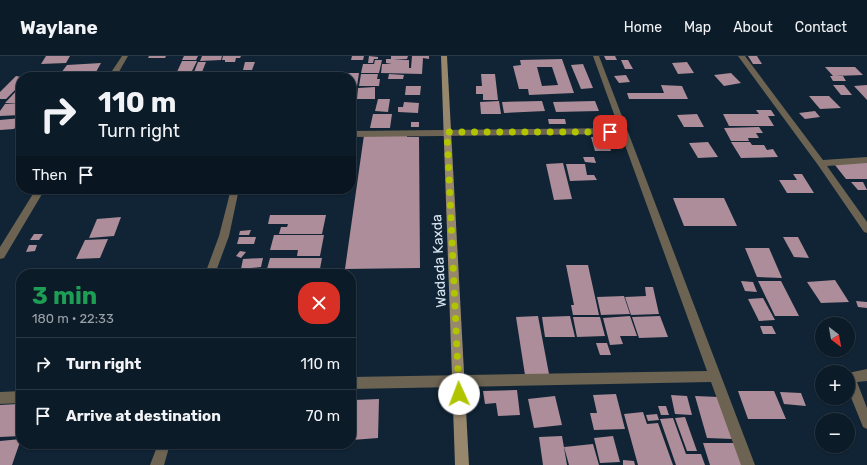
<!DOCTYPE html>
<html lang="en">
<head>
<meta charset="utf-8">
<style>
  body { margin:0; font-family:Rubik,sans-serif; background:#1a2834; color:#f1f3f6; height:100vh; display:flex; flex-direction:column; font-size:15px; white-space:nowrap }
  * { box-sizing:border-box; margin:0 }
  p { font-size:13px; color:#9aa1a8 }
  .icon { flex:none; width:22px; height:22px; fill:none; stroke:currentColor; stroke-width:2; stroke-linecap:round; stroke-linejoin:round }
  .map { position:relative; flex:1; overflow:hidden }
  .sheet { position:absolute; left:16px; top:213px; width:340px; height:180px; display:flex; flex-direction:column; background:#0c1b28; border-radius:16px; box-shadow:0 1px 3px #0004,0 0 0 1px #2c3945 }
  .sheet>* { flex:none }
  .banner { position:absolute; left:16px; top:16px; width:340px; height:122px; border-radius:16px; box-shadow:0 1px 3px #0004,0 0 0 1px #2c3945; background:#0c1b28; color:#f1f3f6; overflow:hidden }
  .needle { width:26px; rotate:149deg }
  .fabs { position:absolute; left:815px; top:261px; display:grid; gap:8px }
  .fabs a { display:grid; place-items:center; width:40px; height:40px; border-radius:50%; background:#0c1b28; box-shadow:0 1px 3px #0004,0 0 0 1px #2c3945; font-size:20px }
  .pin { position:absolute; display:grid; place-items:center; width:34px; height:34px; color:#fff; margin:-17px; border-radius:8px; box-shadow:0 2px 6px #0006 }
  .me { position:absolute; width:44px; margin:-22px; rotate:358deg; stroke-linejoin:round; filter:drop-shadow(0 0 3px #0008) }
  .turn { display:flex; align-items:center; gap:14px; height:84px; padding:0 16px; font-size:18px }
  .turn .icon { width:52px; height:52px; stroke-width:2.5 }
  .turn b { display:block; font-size:28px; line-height:34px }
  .then { display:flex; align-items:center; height:38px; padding:0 16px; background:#0003; gap:8px; font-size:15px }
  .round { display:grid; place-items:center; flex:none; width:42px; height:42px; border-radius:16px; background:#1a2834 }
  .headline { display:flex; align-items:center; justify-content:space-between; height:68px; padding:0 16px }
  h1 { font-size:24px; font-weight:700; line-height:30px; color:#1e9e55 }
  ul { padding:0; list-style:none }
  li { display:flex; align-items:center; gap:12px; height:52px; padding:0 16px; border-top:1px solid #2c3945 }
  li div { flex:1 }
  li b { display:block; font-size:15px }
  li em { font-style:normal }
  header { display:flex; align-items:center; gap:24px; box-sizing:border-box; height:56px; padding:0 20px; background:#0c1b28; border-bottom:1px solid #2c3945 }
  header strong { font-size:19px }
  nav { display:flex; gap:22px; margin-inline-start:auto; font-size:14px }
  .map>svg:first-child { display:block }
  .building { fill:#ad8d99; fill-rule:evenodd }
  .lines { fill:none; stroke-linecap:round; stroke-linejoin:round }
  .street { fill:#6c6352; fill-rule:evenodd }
  .secondary { fill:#97876c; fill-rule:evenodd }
  .route { stroke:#b0c500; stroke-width:7; stroke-dasharray:0 12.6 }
  .labels { text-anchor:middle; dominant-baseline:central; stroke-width:4; stroke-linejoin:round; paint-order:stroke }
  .street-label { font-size:14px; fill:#dae7f2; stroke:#102435 }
</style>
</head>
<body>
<header>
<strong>Waylane</strong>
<nav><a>Home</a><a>Map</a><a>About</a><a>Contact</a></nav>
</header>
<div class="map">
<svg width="867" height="409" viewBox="0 0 867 409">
  <rect width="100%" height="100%" fill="#102435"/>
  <path class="building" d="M46,0H70L66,7L41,8Z
    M149,0H166L165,2H148Z
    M184,0H198L196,4H182Z
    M202,0H222L221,4L200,5Z
    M223,0H241L240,2H236L235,6H225V4H222Z
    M352,0H364L363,4H351Z
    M369,0L378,1V3H374L373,7H368Z
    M391,0H408L407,3L393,4H409V12H411L412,0H429V3L423,2L422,18L381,17L382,8H392L386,7V3H391Z
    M604,0H615L617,4H606Z
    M748,0H757L762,8H753Z
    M562,3L574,37L529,39L528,33H519L513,10L521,9L520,4ZM537,11H552L558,29L542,30Z
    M375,4H382L379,17H361L363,8H374Z
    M621,4H628L633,13H625Z
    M182,5H197L191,17L176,18Z
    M198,6H206L200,21H192Z
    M245,6H255L252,14H243Z
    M687,6L694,17L678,18L672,7Z
    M101,7L96,16L61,17L67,9Z
    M583,8L593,32L581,33L571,9Z
    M825,11H855L863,19L834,20H843L846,25H833L830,20H833Z
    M332,17H359L357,30H351V21H331Z
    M731,17L741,27L724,30L714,19Z
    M361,18H378L377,23H380L379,30H359Z
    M389,18L404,19L403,23H388Z
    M481,18H495L498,44H483V38H476V30H482Z
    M626,19L630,26L619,27L614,20Z
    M16,20L21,21V28L6,43H0V36Z
    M661,29L682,30L688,43H629L627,37H664Z
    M833,29H844L852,39H841Z
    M867,29V44L854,30Z
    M406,30H421L420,39H405Z
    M375,31V43H357L358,32Z
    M18,33L21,34V59L0,60V55L5,48L20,47H5Z
    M809,40H829L841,52L820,53Z
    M378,43H390L388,56L375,55Z
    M499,45L501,58H481L480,46Z
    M542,45L545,55L504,57L502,46Z
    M595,45L599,55L556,56L553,46Z
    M404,46L419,47L418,57L398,56V51H403Z
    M756,54H771L775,60H768L774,70H729L723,58H759Z
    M815,55L820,61L805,63L799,57Z
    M373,58H392L390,72H370Z
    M697,58L704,71H684L677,59Z
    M21,62V67L17,68L14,73L0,74V64Z
    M548,63H565L566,68H549Z
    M411,66H419V71H411Z
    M759,71L763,77H756L759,82H748L749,85H731L724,72Z
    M407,78V81H419L420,212L345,213L364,79Z
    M591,81H607L611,95H595Z
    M708,86L718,101L698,102L689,87Z
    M731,86H750L752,89H764L767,94L773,93L778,101L741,102Z
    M583,101H594L596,107L585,106Z
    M867,103V123H846L831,104Z
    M563,107L572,143L554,144L546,108Z
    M566,108H585L587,119H594L597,124L570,125Z
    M793,118H802L814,137H787L779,124H797Z
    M851,126H863L867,134H858Z
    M138,133H153L151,138L136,139Z
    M673,142H724L737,170H684Z
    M270,159H326L322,178H279L281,171H287L288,168H268Z
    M121,161L114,180L89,182L97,163Z
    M251,174L249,179H239L240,175Z
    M34,178H43L39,184H30Z
    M274,179H324L320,200H297L298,194H270Z
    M239,181H256L254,188H237Z
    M783,181H798L809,202L794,201Z
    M108,183L100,202L76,203L85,184Z
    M29,189H37L35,195L26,196Z
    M745,192H769L782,222L757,221Z
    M240,195L246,196L241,202L236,200Z
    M263,202L261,211L241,213L243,203Z
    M270,202H322L319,218H278L280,213H267Z
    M566,209H588L599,259H573L571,249H574Z
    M835,224L849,246L821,247L807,226Z
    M741,225L753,226L757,236L745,235Z
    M758,225H781L799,260H775Z
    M645,231H653L659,258L631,259L625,241L646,240Z
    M624,240L630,258L601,259L597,241Z
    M763,242L775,264L759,265L748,243Z
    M856,245L867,246V252L858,251Z
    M538,260L549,318L525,319L516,261Z
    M570,260L575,281H545L542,261Z
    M630,260L637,280H620L623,288L610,289L603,262Z
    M660,260L668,281L639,282L632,261Z
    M573,261H600L605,280L577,281Z
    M760,270H772L776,278H763Z
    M596,287H607L611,299H600Z
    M517,334L520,359L498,360L496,347L485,348L483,335Z
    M738,335H774L786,363H748Z
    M780,336L801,337L806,350L784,348Z
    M616,338L625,373L594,374L590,357H597L593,339Z
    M671,339L687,340L692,359L675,358Z
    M555,340L562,369L534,372L528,343Z
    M695,340L719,341L733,383L707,382Z
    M379,343L378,382L352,384L354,344Z
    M18,348L16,352L21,351V380L0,381V349Z
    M658,350H666L669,359H661Z
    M643,356L647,368L658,367L673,409H638L624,358Z
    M657,358L659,364L648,365L646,359Z
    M685,361L697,395H687L675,362Z
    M673,362L686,398H701L705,409H676L660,363Z
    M562,380L567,409H543L539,381Z
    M613,380L620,406L600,407L594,382Z
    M21,383L12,409H0V385Z
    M703,387H738L746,409H710Z
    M593,388L599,409H569L564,391Z
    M623,404L634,405L635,409H623Z"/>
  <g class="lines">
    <path class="street" d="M122,0H128L116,21H108Z
      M593,0H599L755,409H741L711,326L351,333V321L707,315L621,78L351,81V75L619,72Z
      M738,0H745L823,104L867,101V107L827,110L867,166V177L864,176L818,109Z
      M36,133H45L4,202L0,203V191Z
      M231,133H239L229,180L215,218H205L219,180Z
      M867,313V325L857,326L867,352V373L863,371L848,334V317Z
      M21,335V347L0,348V336Z
      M158,388H170L164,409H150Z"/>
    <path class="secondary" d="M441,0H447L469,409H455Z"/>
  </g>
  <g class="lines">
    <path class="route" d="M459,338L447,76H610"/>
  </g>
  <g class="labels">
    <g class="street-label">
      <text transform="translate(439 205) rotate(-93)">Wadada Kaxda</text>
    </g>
  </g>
</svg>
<div class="fabs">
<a><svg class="needle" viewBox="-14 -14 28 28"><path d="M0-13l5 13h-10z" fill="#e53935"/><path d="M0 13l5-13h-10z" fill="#9aa1a8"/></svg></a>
<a>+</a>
<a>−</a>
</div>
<div class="pin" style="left:610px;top:76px;background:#d93025"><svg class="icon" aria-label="arrive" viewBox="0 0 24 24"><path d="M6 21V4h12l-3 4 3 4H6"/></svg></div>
<svg class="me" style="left:459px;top:338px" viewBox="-20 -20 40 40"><circle r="19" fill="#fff"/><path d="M0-13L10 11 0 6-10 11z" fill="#b0c500"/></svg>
<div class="banner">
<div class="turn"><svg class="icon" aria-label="right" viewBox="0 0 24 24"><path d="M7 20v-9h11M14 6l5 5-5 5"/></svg><div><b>110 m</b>Turn right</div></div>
<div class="then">Then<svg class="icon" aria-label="arrive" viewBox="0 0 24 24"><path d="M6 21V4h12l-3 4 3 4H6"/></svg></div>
</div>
<section class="sheet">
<div class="headline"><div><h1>3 min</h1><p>180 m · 22:33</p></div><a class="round" style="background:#d93025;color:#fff"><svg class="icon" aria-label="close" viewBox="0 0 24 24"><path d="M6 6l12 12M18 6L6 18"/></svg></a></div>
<ul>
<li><svg class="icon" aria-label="right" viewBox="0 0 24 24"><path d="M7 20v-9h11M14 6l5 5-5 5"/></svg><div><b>Turn right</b></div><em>110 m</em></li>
<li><svg class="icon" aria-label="arrive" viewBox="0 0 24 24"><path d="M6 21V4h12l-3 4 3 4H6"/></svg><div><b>Arrive at destination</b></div><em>70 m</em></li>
</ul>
</section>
</div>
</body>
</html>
